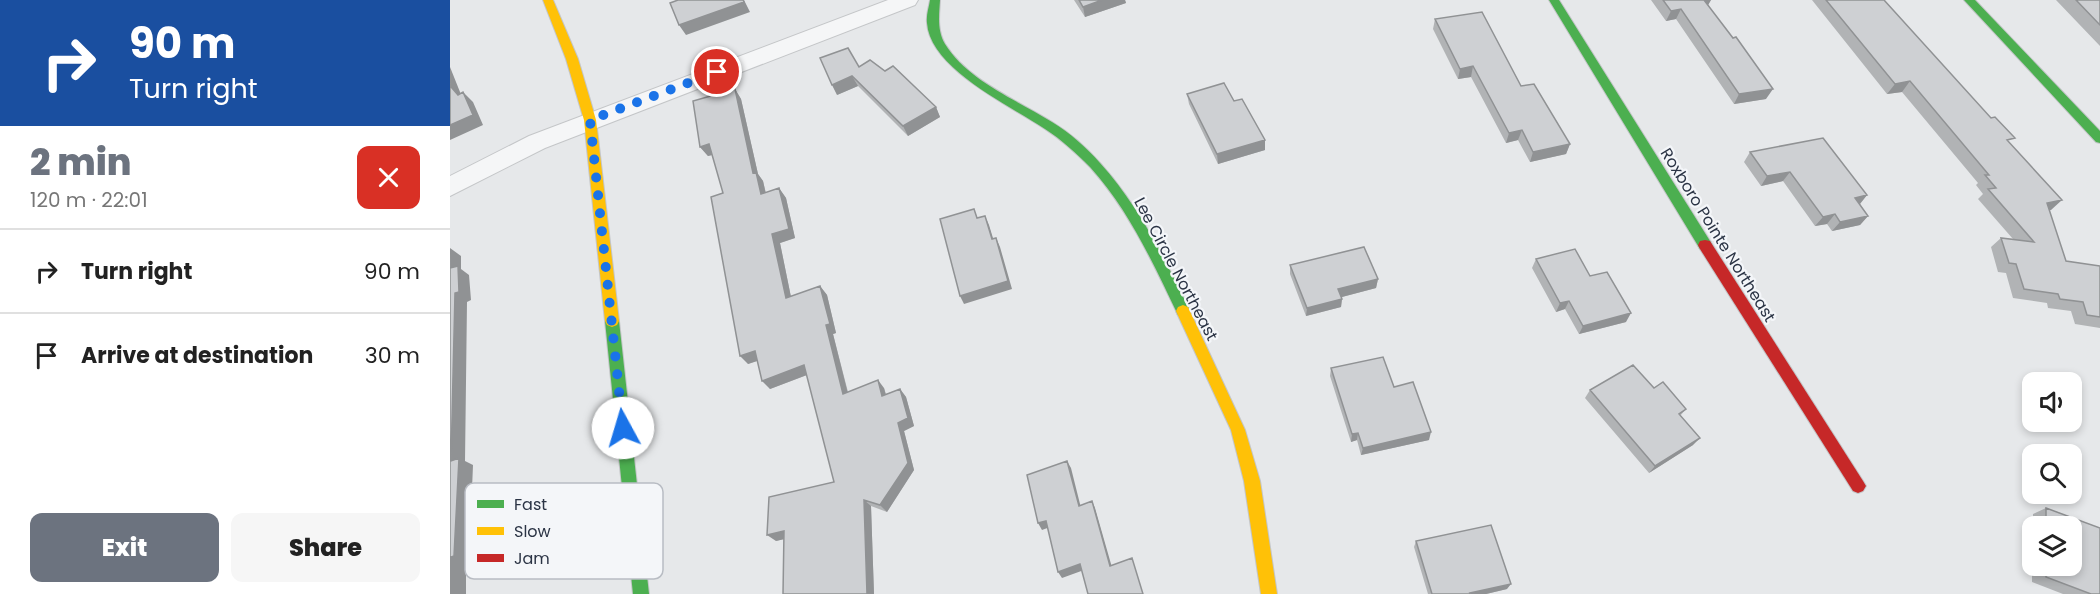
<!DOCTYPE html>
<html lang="en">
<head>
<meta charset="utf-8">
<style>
  body { margin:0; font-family:Poppins,sans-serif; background:#f6f6f6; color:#222; height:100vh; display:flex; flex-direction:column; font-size:22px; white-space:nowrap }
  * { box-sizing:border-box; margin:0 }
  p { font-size:20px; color:#767676 }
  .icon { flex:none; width:33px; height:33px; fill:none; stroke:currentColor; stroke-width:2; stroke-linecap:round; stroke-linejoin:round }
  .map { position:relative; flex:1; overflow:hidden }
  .panel { display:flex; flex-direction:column; background:#fff; width:450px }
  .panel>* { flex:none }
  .guide { background:#1a4fa0; color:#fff; overflow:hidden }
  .controls { position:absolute; left:1572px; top:372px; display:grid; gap:12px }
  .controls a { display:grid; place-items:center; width:60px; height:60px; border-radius:12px; background:#fff; box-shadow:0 3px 9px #0003; font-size:30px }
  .pin { position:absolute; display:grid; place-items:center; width:51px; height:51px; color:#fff; margin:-26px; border:3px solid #fff; border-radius:50%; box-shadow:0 2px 6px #0007 }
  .me { position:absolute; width:66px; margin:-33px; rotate:354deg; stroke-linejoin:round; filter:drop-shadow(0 0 4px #0008) }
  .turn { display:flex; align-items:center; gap:21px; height:126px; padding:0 30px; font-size:27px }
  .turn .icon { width:78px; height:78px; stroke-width:2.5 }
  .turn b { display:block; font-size:42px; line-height:51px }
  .round { display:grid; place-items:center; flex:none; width:63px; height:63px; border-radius:12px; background:#f6f6f6 }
  .headline { display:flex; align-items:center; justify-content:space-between; height:102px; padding:0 30px }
  h1 { font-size:36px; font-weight:800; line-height:45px; color:#6c737f }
  .button { display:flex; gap:12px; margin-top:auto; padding:12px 30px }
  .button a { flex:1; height:69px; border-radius:12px; background:#6c737f; color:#fff; font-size:24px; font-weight:800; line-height:69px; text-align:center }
  .button a+a { background:#f6f6f6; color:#222 }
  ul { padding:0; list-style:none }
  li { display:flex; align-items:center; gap:18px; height:84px; padding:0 30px; border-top:2px solid #e0e0e0 }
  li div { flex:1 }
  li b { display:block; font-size:22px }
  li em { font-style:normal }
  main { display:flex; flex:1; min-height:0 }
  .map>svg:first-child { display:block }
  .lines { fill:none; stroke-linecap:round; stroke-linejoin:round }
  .street-casing { stroke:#c4c6c8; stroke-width:2 }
  .fast-casing { stroke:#c4c6c8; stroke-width:2 }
  .slow-casing { stroke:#c4c6c8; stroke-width:2 }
  .jam-casing { stroke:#c4c6c8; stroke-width:2 }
  .street { fill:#f5f6f7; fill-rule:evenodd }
  .fast { fill:#4caf50; fill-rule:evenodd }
  .slow { fill:#ffc107; fill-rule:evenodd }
  .jam { fill:#c62828; fill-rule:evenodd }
  .wall { fill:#b1b3b5 }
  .shaded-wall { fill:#909294 }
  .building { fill:#ced0d3; stroke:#909294; stroke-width:1.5 }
  .route { stroke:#1a73e8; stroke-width:10; stroke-dasharray:0 18 }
  .labels { text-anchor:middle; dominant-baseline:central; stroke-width:4.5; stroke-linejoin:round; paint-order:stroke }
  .street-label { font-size:16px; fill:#2b3445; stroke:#f4f6f9 }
  .key { fill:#f4f6f9; stroke:#b8bcc3; stroke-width:1.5 }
  .key-label { font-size:16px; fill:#2b3445 }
</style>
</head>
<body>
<main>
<section class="panel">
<div class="guide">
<div class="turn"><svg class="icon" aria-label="right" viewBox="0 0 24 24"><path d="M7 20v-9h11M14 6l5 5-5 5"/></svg><div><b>90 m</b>Turn right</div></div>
</div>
<div class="headline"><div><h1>2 min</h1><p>120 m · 22:01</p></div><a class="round" style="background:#d93025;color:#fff"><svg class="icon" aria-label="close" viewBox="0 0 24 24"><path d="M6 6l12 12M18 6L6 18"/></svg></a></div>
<ul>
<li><svg class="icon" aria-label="right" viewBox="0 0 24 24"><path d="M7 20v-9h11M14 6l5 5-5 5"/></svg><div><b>Turn right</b></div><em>90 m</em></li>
<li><svg class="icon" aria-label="arrive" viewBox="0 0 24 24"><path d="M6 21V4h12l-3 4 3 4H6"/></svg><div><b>Arrive at destination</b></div><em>30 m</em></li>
</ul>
<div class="button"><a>Exit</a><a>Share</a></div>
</section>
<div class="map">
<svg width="1650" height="594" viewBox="0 0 1650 594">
  <rect width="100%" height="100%" fill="#e6e8ea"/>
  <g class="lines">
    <defs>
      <path id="street" d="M438,0H468L465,5L95,148L0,196V176L79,136Z"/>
      <path id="fast" d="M480,0H490C489,16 487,30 495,44C518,81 567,100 602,122C620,133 636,147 650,163C689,206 715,259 740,311L738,315L733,317L728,315C703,263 679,210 640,167C626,153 612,140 595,129C561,106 480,69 477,23C476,15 479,7 480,0Z
        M1099,0H1109L1260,241L1262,245L1260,249H1250Z
        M1514,0H1525L1650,131V143L1646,142Z
        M162,315L167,317L169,321L199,594H183L155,321L157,317Z"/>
      <path id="slow" d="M93,0H103L128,59L146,120L169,321L167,325L162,327L157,325L155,321L134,120L116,59Z
        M733,305L738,307L795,430L810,481L827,594H811L794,481L781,430L726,311L728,307Z"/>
      <path id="jam" d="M1255,240L1260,241L1413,481L1416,486L1413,491L1408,493L1403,491L1250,249L1248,245L1250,241Z"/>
    </defs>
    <use href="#street" class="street-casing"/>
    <use href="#fast" class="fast-casing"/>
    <use href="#slow" class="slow-casing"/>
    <use href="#jam" class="jam-casing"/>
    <use href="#street" class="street"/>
    <use href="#fast" class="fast"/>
    <use href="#slow" class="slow"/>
    <use href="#jam" class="jam"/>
  </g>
  <path class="wall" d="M624,0H675L676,3L635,17Z
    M1201,0H1261L1258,5L1316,99L1284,104L1226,19L1216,21Z
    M1362,0H1434L1560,143L1601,210H1599L1616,261L1650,266V328L1625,324L1621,311L1598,308L1597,303L1563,298L1556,273L1548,272L1541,247L1551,238L1563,239L1528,199L1533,194L1526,185L1528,183L1452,92L1437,94Z
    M1606,0H1650V46Z
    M985,19L1071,86L1120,144L1116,154L1080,162L1068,140L1056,143L1021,77L1008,79L983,29Z
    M409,67L435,71L486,107L490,117L458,136L408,86L387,95Z
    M285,89L291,99L308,174L313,181L316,193L329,188L336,198L345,238L330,243L341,297L370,286L377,295L386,333L383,334L398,392L434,388L436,394L450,389L456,397L464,426L454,431L464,470L437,512L421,506L424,594H333L334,539L326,541L384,482L357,375L320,389L307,361L298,364L273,193L262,155L258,156L250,147Z
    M737,94L784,101L815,140V150L768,164L739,104Z
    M1300,152L1417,195L1410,204L1418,216L1410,225L1382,231L1377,224L1365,226L1333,181L1311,186L1294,162Z
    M1086,259L1140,276L1176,322L1129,334L1115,309L1106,312L1082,268Z
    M840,265L928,279L926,288L892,297L891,307L856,316L840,274Z
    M881,368L944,387L979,440L911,455L907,440L901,442L880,376Z
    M1204,388L1236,409L1230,416L1243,445L1199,473L1135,398L1140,390Z
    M1596,508L1650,528V594H1613L1582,582V538V566H1622V526H1583V514Z
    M966,541L1057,589L1036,594H978L964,547Z"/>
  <path class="shaded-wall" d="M293,0H294L300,12L236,35L229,25Z
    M652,0H675L676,3L635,17L633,7Z
    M1250,0H1261L1258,5Z
    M1231,9L1226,19L1216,21L1221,11Z
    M1023,66L1021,77L1008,79L1010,69Z
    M0,67L12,97L8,95L1,87L0,83Z
    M402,76L408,86L387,95L382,85Z
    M1460,81L1452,92L1437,94L1445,84Z
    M285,89L291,99L308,174L313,181L318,204L311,194L303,173Z
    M1323,89L1316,99L1284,104L1289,94Z
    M13,92L23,102L33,125L0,140V125Z
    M486,107L490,117L458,136L453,126Z
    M1072,130L1068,140L1056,143L1059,133Z
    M815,140V150L768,164L767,154Z
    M259,144L266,154L258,156L250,147Z
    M1120,144L1116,154L1080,162L1083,152Z
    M1340,172L1333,181L1311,186L1317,176Z
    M329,188L336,198L345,238L330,243L343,307L336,298L322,234Z
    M1417,195L1409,205L1405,198Z
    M1612,200L1601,210L1586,213L1597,203Z
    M1385,214L1377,224L1365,226L1373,217Z
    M535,216L539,225L546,248L542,239Z
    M1418,216L1410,225L1382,231L1390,222Z
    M546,238L550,247L562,289L514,304L510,296Z
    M0,248L11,256V269L19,275L21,300L17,302L15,461L23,465L19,562L16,563V594H1Z
    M928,279L926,288L888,298V289Z
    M370,286L377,295L386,333L383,334L400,402L393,394L376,325Z
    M892,299L891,307L856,316L857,308Z
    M1119,301L1115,309L1106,312L1110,303Z
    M1181,313L1176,322L1129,334L1133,326Z
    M305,351L313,359L298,364L290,356Z
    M354,365L362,373L320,389L312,381Z
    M428,380L434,388L438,404L432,396Z
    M450,389L456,397L464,426L454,431L464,470L437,512L430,505L448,423Z
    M981,432L979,440L911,455L913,448Z
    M908,433L907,440L901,442L902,434Z
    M1250,438L1243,445L1199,473L1205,466Z
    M617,461L621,468L632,512L629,506Z
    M414,500L421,506L424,594H417Z
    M642,501L645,508L663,571L660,566Z
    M596,521L600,527L592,530L588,523Z
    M334,531L343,537L326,541L317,535Z
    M630,564L634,570L612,578L608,572Z
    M1061,584L1057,589L1036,594H1020V593Z"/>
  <path class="building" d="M228,0H293L294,2L229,25L220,3Z
    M629,0H652L633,7Z
    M1213,0H1254L1283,38L1286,37L1323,89L1289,94L1231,9L1221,11Z
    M1376,0H1434L1541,118L1545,117L1565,138L1557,140L1612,200L1597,203L1616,261L1650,266V317L1637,315L1633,302L1610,299L1608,294L1574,289L1566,264L1559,263L1551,238L1584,242L1538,189L1546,188L1535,175H1539L1460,81L1445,84Z
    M1626,0H1650V25Z
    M1032,12L1071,86L1084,84L1120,144L1083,152L1072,130L1059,133L1023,66L1010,69L985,19Z
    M398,48L409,67L420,60L435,71L443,66L486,107L453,126L402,76L382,85L370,58Z
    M0,83L1,87L8,95L13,92L23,115L0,125Z
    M774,83L784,101L792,99L815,140L767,154L737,94Z
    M285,89L303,173L306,172L311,194L329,188L339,229L322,234L336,298L370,286L380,324L376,325L393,394L428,380L432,396L450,389L458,418L448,423L458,463L430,505L414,500L417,594H333L334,531L317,535L319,497L384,482L354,365L312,381L305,351L290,356L261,197L273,193L259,144L250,147L243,101Z
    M1373,138L1417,195L1405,198L1418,216L1390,222L1385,214L1373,217L1340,172L1317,176L1300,152Z
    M524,209L527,218L535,216L542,239L546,238L558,281L510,296L490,219Z
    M914,247L928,279L888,289L892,299L857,308L840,265Z
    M1125,249L1140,276L1157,272L1181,313L1133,326L1119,301L1110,303L1086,259Z
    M8,266L9,292L5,293L1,461L9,458L4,556L1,557V594H0V268Z
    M933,357L944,387L963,382L981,432L913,448L908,433L902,434L881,368Z
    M1183,365L1204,388L1213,382L1236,409L1229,414L1250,438L1205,466L1140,390Z
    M617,461L629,506L642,501L660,566L682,558L693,594H638L630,564L608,572L596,521L588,523L577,475Z
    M1596,508L1650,528V594H1641L1596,577V566H1622V526H1596Z
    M1041,525L1061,584L1020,593L1021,594H982L966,541Z"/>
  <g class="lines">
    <path class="route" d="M173,428L140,120L267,72"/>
  </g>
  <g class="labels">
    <g class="street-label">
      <text transform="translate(1268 235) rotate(58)">Roxboro Pointe Northeast</text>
      <text transform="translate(726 269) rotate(62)">Lee Circle Northeast</text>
    </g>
  </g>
  <rect x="15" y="483" width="198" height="96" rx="9" class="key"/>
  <rect x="27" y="500" width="27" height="8" fill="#4caf50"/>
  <rect x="27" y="527" width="27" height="8" fill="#ffc107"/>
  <rect x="27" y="554" width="27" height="8" fill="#c62828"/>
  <g class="key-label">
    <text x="64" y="510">Fast</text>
    <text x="64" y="537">Slow</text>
    <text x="64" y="564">Jam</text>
  </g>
</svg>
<div class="controls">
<a><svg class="icon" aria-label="sound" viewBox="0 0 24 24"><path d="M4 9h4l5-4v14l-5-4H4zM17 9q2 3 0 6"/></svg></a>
<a><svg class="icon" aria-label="search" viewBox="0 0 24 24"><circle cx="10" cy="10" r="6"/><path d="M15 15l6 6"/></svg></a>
<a><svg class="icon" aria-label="layers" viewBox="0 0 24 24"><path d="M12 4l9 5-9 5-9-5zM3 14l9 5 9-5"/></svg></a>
</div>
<div class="pin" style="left:267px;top:72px;background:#d93025"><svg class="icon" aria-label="arrive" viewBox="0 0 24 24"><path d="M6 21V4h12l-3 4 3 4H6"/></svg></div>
<svg class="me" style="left:173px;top:428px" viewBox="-20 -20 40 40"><circle r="19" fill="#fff"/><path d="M0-13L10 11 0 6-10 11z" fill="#1a73e8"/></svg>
</div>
</main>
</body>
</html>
